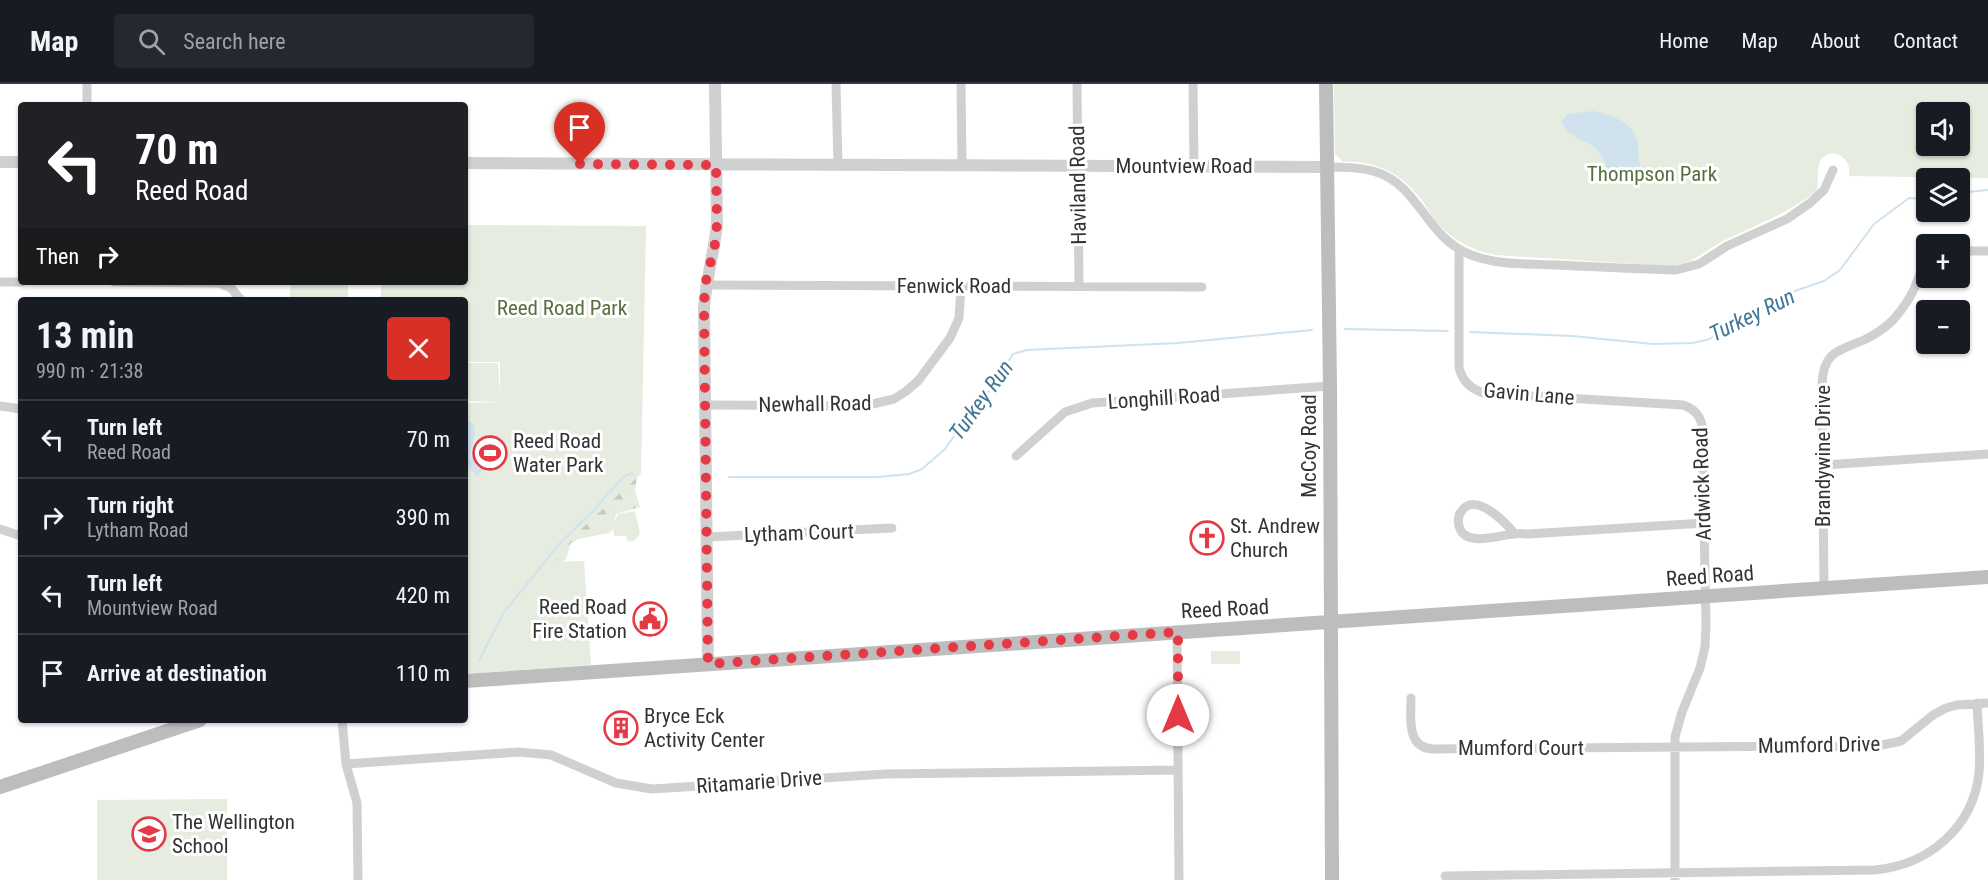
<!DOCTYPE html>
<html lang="en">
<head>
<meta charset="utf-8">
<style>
  body { margin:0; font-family:"Roboto Condensed",sans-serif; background:#242831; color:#f1f3f6; height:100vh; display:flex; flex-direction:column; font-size:22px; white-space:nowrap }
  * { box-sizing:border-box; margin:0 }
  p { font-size:20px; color:#9ea1a6 }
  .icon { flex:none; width:33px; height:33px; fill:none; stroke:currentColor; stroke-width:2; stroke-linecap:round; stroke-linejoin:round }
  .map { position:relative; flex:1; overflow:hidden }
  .sheet { position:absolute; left:18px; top:213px; width:450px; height:426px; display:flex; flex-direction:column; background:#171b24; border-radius:6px; box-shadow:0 2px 4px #0004 }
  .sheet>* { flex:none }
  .hud { position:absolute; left:18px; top:18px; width:450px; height:183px; border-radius:6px; box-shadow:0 2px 4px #0004; background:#202124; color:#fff; overflow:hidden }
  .buttons { position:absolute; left:1916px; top:18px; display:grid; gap:12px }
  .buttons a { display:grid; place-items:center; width:54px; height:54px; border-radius:6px; background:#171b24; box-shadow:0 2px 4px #0004; font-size:30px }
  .pin { position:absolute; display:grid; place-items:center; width:51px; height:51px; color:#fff; margin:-62px -26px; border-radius:50% 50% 50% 0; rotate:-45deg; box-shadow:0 0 6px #0007 }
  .pin .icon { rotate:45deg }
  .me { position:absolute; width:66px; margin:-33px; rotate:0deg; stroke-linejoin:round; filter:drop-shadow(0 0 4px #0008) }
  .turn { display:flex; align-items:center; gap:21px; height:126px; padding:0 18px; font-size:27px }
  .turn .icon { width:78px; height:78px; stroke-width:2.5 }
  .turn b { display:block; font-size:42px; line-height:51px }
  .then { display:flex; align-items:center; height:57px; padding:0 18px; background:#0003; gap:12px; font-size:22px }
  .round { display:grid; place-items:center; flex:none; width:63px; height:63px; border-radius:6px; background:#242831 }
  .headline { display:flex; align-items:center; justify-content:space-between; height:102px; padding:0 18px }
  h1 { font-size:36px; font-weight:700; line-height:45px }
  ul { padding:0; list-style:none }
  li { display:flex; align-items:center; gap:18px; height:78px; padding:0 18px; border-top:2px solid #363941 }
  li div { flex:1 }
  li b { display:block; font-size:22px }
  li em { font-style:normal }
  header { display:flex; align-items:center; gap:36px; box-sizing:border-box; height:84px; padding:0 30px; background:#171b24; border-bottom:2px solid #363941 }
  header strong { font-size:28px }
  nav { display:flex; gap:33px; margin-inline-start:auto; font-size:21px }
  .search { width:420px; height:54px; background:#242831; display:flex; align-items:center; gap:15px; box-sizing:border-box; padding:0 21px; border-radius:6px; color:#9ea1a6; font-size:22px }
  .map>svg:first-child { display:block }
  .forest { fill:url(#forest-firs) }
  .green { fill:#e6ecdf; fill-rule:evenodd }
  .water { fill:#cfe2ee }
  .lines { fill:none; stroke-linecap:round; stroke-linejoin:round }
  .stream { stroke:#cfe2ee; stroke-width:2 }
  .minor { stroke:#d0d0d0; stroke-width:9 }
  .tertiary { stroke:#d0d0d0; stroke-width:12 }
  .secondary { stroke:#bdbdbd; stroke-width:14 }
  .route { stroke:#e63946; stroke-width:10; stroke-dasharray:0 18 }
  .labels { text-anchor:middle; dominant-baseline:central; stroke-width:6; stroke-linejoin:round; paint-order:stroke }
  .street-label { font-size:21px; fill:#333; stroke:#fff }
  .park-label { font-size:21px; fill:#56703f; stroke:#fff }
  .poi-label { font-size:21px; fill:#333; stroke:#fff; text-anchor:start }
  .water-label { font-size:22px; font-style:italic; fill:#3f7597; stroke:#fff }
</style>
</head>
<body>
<header>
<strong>Map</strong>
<div class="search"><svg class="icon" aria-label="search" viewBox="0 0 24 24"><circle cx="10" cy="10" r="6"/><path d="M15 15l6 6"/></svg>Search here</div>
<nav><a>Home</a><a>Map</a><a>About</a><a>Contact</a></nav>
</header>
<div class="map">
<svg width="1988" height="796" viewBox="0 0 1988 796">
  <defs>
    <pattern id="forest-firs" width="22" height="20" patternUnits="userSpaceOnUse" patternTransform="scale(1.5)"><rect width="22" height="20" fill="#e6ecdf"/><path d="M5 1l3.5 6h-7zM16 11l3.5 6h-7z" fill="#c6cbc0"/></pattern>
  </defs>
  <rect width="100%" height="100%" fill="#fff"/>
  <path class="forest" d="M638,384L635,407L640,423L616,430L613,445L609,449L578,455L571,459L566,475L479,553Z"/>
  <path class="green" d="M1334,0H1988V94L1849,92C1853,72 1828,61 1820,78C1816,86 1819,98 1817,107C1784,131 1758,140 1723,157C1700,169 1698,178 1669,182L1496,171C1474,167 1455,157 1439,141C1431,133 1427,122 1420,114C1401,89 1374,76 1343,78L1335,70ZM1926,28H1959V62H1926Z
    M465,141L646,142L641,390L578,448L554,478L584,477L591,581L465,590V319L500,318L465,317V279H498L500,311V278H465V216H381V198H465Z
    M290,198H348V216H290Z
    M635,427L640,450L635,456L628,458L626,452H614L613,442L618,430Z
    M1211,567H1240V580H1211Z
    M227,715V796H97V716Z"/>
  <path class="water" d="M1593,27C1609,31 1630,36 1636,54C1639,62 1638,73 1640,82C1633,93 1627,95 1615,95C1605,85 1606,79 1600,69C1590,55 1573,59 1561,38L1568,30Z
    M465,335L473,339C478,353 470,362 470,375L486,362L501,376L491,386L486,381L478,393L465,381Z"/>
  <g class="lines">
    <path class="stream" d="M1959,109L1988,106
      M1345,245L1448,247
      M1470,248L1572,252L1653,260L1693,259L1710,255L1726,242L1750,228L1770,221L1789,209L1824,197L1840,186L1874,140L1909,114L1926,115
      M729,393H878L909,390L922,385L945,365L972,327L988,309L1013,270L1027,266L1178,259L1312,246
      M479,576L504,528L561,458L593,427L622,394L632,389"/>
    <path class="minor" d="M87,0V21
      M836,0L838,81
      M961,0L962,82
      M1077,0L1079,202
      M1193,0L1194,83
      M1326,83C1343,83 1360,83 1376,88C1420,102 1426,154 1471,171C1497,181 1529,180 1557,181C1597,183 1637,185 1676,186L1699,180L1727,162L1787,135L1810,119L1824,106L1833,86
      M1459,166V283C1462,297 1470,304 1483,309L1683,321C1694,325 1699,330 1702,341L1706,539L1705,563L1700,584L1682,628L1675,653V796
      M1959,167H1988
      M0,198H21
      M114,198L219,199L231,204L241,216
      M705,201L1202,203
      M706,321L864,322L894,315L905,308L918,297L950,254L959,234L961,202
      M0,322L21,325
      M1016,372L1065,328L1092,319L1330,302
      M1824,381L1988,370
      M0,445L21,452
      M1514,449C1505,438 1474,406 1461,428C1458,431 1458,438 1459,442C1464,464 1499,451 1514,450C1519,449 1524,450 1528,450L1704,439
      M707,453L892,444
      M1824,505L1822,301C1823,266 1840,267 1866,255C1876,250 1885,244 1893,236C1901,227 1909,216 1914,205C1918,196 1920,187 1926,179
      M1177,548L1179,796
      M1411,614C1411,633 1406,663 1432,665L1797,662L1873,663L1901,657L1933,631L1946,624L1957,621L1988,619
      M342,636L346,680L357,719L358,796
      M346,680L519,668L551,671L616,699L652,705L886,690L1178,686
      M1445,792L1875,786C1928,781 1973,744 1979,689C1981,667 1978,642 1977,619"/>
    <path class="tertiary" d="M0,78H21
      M465,79L1326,83
      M708,580L704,224C706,196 714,169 717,140L715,0"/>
    <path class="secondary" d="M1326,0L1330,302L1332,796
      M465,597L1988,493
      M0,703L200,636"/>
  </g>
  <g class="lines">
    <path class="route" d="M580,80L716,81L717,140L715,160L705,201L704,224L708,580L1178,548V631"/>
  </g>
  <defs>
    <symbol id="stadium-ring" viewBox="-11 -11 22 22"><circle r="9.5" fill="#fff" stroke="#e63946" stroke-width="1.5"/><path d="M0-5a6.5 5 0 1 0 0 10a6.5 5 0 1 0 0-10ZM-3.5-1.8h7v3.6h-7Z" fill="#e63946"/></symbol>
    <symbol id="church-ring" viewBox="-11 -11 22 22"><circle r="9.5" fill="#fff" stroke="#e63946" stroke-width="1.5"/><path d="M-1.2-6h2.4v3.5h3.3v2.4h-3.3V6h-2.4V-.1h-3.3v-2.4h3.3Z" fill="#e63946"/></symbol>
    <symbol id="civic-ring" viewBox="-11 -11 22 22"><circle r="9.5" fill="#fff" stroke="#e63946" stroke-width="1.5"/><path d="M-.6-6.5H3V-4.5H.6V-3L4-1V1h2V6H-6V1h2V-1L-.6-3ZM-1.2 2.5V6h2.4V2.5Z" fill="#e63946"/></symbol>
    <symbol id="building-ring" viewBox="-11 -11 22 22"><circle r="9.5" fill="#fff" stroke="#e63946" stroke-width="1.5"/><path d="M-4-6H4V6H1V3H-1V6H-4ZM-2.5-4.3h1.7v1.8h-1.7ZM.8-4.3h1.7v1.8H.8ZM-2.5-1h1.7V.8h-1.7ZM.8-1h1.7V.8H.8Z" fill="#e63946"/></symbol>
    <symbol id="school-ring" viewBox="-11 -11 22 22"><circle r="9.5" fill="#fff" stroke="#e63946" stroke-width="1.5"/><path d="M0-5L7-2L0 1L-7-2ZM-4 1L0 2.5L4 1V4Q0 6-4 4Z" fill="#e63946"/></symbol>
  </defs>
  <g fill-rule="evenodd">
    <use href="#stadium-ring" x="471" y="350" width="38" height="38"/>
    <use href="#church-ring" x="1188" y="435" width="38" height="38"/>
    <use href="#civic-ring" x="631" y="516" width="38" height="38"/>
    <use href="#building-ring" x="602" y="625" width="38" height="38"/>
    <use href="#school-ring" x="130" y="731" width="38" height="38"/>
  </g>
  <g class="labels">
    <g class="street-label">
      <text x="1184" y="82">Mountview Road</text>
      <text transform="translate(1078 101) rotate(-91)">Haviland Road</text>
      <text x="954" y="202">Fenwick Road</text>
      <text transform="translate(1529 310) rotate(5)">Gavin Lane</text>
      <text transform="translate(1164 314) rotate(-4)">Longhill Road</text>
      <text transform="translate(815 320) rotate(-1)">Newhall Road</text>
      <text transform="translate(1309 362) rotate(-90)">McCoy Road</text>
      <text transform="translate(1823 372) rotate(-90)">Brandywine Drive</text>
      <text transform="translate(1702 400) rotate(-92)">Ardwick Road</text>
      <text transform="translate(799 449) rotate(-2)">Lytham Court</text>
      <text transform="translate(1710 492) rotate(-4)">Reed Road</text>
      <text transform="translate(1225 525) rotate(-3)">Reed Road</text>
      <text transform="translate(1819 661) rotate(-1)">Mumford Drive</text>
      <text x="1521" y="664">Mumford Court</text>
      <text transform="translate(759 698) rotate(-4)">Ritamarie Drive</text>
    </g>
    <g class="park-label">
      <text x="1652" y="90">Thompson Park</text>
      <text x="562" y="224">Reed Road Park</text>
    </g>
    <g class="poi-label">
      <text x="513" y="357">Reed Road<tspan x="513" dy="24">Water Park</tspan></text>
      <text x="1230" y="442">St. Andrew<tspan x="1230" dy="24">Church</tspan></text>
      <text x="627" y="523" text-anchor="end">Reed Road<tspan x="627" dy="24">Fire Station</tspan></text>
      <text x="644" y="632">Bryce Eck<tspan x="644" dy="24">Activity Center</tspan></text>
      <text x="172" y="738">The Wellington<tspan x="172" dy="24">School</tspan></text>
    </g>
    <g class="water-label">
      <text transform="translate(1752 231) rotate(-26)">Turkey Run</text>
      <text transform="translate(981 316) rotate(-54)">Turkey Run</text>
    </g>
  </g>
</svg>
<div class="buttons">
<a><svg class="icon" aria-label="sound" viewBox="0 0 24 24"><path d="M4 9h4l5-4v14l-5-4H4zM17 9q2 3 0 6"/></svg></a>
<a><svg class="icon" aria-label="layers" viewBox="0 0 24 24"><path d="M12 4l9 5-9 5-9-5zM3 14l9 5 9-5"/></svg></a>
<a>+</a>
<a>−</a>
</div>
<div class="pin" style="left:580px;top:80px;background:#d93025"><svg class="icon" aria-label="arrive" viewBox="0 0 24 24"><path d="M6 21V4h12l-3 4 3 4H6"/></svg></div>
<svg class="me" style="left:1178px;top:631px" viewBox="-20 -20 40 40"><circle r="19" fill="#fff"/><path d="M0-13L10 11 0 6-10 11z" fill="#e63946"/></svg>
<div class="hud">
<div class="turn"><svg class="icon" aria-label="left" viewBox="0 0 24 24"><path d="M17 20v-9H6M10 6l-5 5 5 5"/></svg><div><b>70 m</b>Reed Road</div></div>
<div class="then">Then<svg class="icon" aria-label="right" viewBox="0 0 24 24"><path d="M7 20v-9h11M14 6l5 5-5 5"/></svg></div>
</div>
<section class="sheet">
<div class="headline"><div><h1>13 min</h1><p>990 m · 21:38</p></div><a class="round" style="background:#d93025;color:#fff"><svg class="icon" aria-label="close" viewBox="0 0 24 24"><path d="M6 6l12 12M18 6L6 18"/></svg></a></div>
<ul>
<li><svg class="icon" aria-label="left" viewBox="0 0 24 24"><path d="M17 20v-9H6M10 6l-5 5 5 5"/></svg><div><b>Turn left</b><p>Reed Road</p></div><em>70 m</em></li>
<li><svg class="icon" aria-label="right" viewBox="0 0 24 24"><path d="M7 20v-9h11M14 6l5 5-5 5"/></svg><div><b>Turn right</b><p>Lytham Road</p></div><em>390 m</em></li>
<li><svg class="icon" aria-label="left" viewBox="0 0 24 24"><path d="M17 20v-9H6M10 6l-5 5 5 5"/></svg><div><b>Turn left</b><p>Mountview Road</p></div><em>420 m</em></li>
<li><svg class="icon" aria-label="arrive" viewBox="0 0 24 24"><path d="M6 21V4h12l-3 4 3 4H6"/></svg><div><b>Arrive at destination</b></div><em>110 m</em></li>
</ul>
</section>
</div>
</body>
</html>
